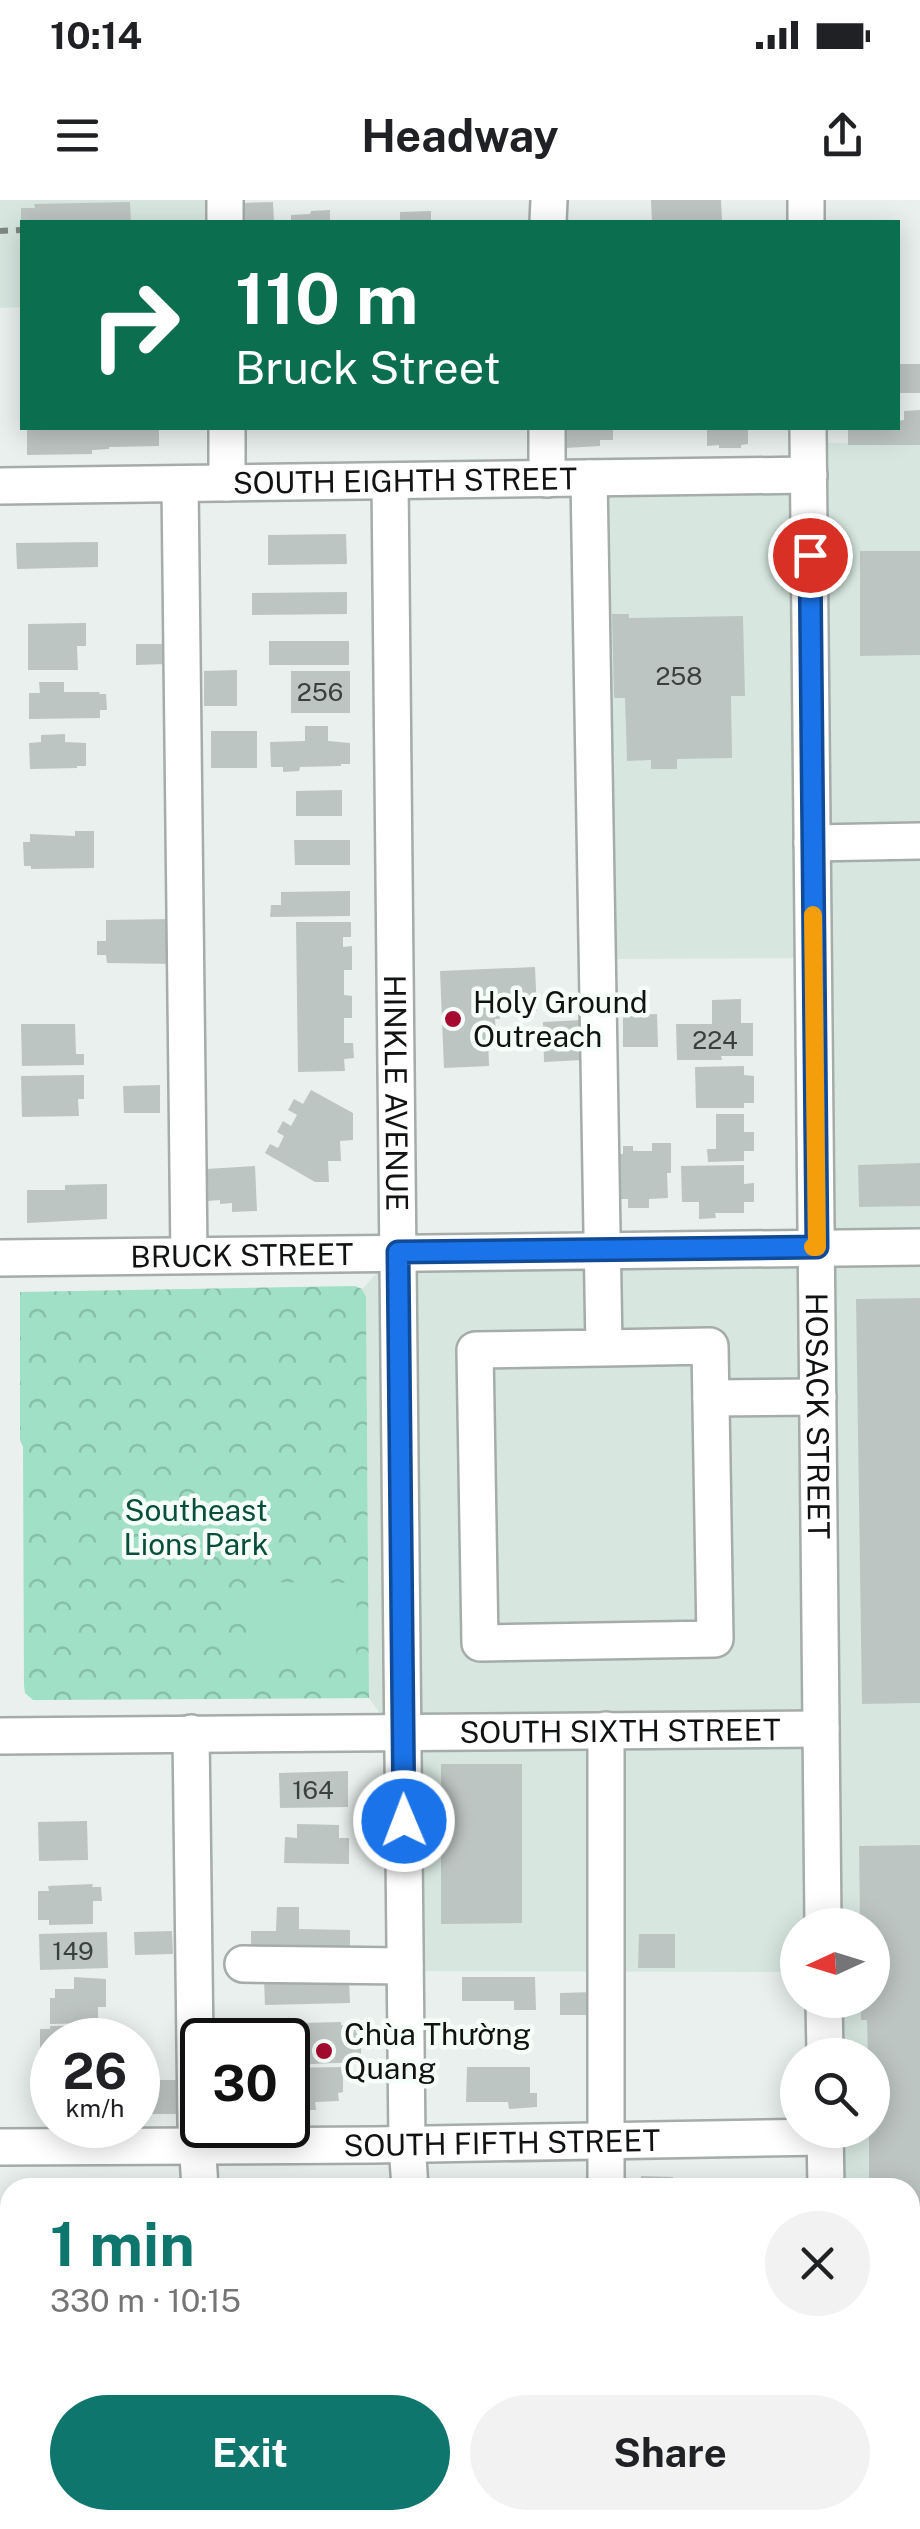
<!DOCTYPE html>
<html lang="en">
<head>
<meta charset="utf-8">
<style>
  body { margin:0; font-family:"Public Sans",sans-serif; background:#f2f2f2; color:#202124; height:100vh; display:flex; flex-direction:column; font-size:38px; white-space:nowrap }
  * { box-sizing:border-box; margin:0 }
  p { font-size:32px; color:#757577 }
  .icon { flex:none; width:55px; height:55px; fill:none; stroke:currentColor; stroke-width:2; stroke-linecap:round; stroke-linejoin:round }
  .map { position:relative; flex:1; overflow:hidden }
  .drawer { position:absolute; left:0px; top:1978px; width:920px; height:352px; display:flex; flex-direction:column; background:#fff; border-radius:30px 30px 0 0; box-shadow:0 5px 25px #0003 }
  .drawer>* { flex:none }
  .guide { position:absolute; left:20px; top:20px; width:880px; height:210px; border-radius:0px; box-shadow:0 5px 25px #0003; background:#0b6e4f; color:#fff; overflow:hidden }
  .needle { width:65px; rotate:266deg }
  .controls { position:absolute; left:780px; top:1708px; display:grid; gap:20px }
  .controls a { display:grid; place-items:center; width:110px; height:110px; border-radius:50%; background:#fff; box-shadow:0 5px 25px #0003; font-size:50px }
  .speed { position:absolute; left:30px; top:1818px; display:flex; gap:20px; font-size:50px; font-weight:700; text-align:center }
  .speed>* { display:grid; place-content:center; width:130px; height:130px; border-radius:50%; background:#fff; box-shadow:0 5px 25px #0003; line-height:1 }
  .speed small { font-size:25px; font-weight:400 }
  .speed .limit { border:5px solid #111; border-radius:15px; background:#fff; color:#111 }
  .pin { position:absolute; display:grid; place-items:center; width:85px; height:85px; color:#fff; margin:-42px; border:5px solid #fff; border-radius:50%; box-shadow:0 2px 10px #0007 }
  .me { position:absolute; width:110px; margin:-55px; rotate:359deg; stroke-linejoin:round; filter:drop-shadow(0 0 8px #0008) }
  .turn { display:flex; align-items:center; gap:35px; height:210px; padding:0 50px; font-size:45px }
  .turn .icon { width:130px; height:130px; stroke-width:2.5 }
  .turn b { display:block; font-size:70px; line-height:85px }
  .round { display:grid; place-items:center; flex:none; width:105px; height:105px; border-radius:52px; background:#f2f2f2 }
  .headline { display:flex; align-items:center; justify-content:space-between; height:170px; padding:0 50px }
  h1 { font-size:60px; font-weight:700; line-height:75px; color:#0f766e }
  .button { display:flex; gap:20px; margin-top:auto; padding:20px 50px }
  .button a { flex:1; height:115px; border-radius:60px; background:#0f766e; color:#fff; font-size:40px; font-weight:700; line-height:115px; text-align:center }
  .button a+a { background:#f2f2f2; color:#202124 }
  .status { display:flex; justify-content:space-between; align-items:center; height:70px; padding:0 50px; background:#fff; direction:ltr }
  .status svg { height:28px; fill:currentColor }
  header { display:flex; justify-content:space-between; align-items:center; height:130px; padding:0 50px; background:#fff; font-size:45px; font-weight:700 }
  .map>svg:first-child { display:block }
  .built { fill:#d7e7e0 }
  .park { fill:url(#park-crowns) }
  .pitch { fill:#9fe0c6 }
  .building { fill:#bdc5c2 }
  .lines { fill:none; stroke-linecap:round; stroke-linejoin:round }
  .minor-casing { stroke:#a5aca9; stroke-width:40 }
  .path { stroke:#818684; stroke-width:6; stroke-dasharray:8 8; stroke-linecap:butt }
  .minor { stroke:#fff; stroke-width:35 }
  .route-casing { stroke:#114b97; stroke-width:25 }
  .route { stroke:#1a73e8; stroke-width:18 }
  .slow { stroke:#f59e0b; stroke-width:18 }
  .poi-dot { fill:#a50a30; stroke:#f6fefa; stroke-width:4 }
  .labels { text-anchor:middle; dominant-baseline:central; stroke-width:9; stroke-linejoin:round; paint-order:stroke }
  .number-label { font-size:25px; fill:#3b403e }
  .street-label { font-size:30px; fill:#101312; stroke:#f6fefa }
  .poi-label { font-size:30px; fill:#101312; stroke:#f6fefa; text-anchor:start }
  .park-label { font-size:30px; fill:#084f3b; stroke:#f6fefa }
</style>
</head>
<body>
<div class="status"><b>10:14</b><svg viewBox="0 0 49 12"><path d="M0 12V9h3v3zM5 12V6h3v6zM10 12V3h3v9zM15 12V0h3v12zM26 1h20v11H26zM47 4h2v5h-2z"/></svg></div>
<header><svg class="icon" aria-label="menu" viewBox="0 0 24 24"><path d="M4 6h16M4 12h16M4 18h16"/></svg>Headway<svg class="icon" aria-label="share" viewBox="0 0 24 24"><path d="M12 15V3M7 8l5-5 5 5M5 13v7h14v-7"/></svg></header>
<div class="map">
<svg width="920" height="2329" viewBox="0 0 920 2329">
  <defs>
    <pattern id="park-crowns" width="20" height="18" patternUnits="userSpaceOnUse" patternTransform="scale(2.5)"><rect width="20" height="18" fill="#9fe0c6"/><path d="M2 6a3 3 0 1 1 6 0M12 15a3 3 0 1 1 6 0" fill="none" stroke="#88bfa9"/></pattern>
  </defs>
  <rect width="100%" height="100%" fill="#e9f0ed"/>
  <path class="built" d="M0,0H227V22H22V107L0,108Z
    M801,242L920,245V2329H823V2320H910V1988L819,1987V1930H872V1855H818V1800H872V1725H798L797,1772L407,1771L398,1539L369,1498L366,1097L362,1089L395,1054L810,1049L808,758L598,759L595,277L800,270Z"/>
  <path class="park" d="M355,1086L362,1089L366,1097L369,1498L33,1500L25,1493L24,1485L23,1247L20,1240V1092Z"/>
  <path class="pitch" d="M251,1382L357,1383L356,1462L251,1460Z"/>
  <path class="building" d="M651,0H721L722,20H716V22H652Z
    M130,2L131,22H21V8H35L34,4Z
    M273,2L274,22H242V3Z
    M330,10V22H291V15L310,14L311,11Z
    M431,11V22H400V12Z
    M898,164H920V193H898Z
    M920,210V245H848V228H898V221L904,220V211Z
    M27,228H159V246L109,247V249L92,250V254L27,255Z
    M564,228H613V240H600V246L565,248Z
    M707,228H748V244L741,245V248H719V245L707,246Z
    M346,334L347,364L268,365V335Z
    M98,342V367L17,369L16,343Z
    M860,351H920V455L860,456Z
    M347,392V414L252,415V393Z
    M612,414H629V418L743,416L745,496H731L732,558L677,559V569H651V560L627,561L625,498H614Z
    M86,423V446H77L78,470H28V424Z
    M269,441H349V465H269Z
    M136,444H166L167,464L136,465Z
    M237,470V506H204V471Z
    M291,471H350V513H291Z
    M39,482H64V492H100L99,494H106L107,510H100V518L29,519V493H40Z
    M305,526H328V541L350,543V564H341V566L300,567L299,571L283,572V567H271L270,542L305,541Z
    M211,531H257V568H211Z
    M65,534V542L86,543V566H77V568L30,569L29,543L41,542V535Z
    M342,590V616H296V591Z
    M75,631H94V668L31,669V666H24L23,642H30V634L75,636Z
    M294,640H350V665H295Z
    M350,691V716L270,717L271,705H281V692Z
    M175,719L176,764L107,763L106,755H97V741H106V720Z
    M296,722H351V737H343V747L352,746V770H344V795L352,796V818H344V843H353L354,858L344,859L345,871L298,872Z
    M535,767L537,811L500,812V819H495L496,835H488L489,866L444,868L440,771Z
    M741,799V823H753V856H721L722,860H677L676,824H712V800Z
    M657,814L658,847H623V815Z
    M582,820L583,860L544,862L543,822Z
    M21,824H75L76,854H84V865L22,866Z
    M744,866V875L754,876V903H744V908H696L695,867Z
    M84,875V899H78L79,916L22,917L21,876Z
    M160,885V913H124L123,886Z
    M311,890L353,913V940L340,941L341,961H328L329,982H315L265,953L270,944L278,948L284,936L277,932L283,921L291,926L297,915L288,910L294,899L303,904Z
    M716,914H744V932H754V951H744V961L708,962L707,949H716Z
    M652,943H671V973H667L668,998L649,999V1008H628V999H620V954H623V946H633V951H652Z
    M920,963V1006L859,1007L858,965Z
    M744,965V984L754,983V1002H744V1013H715L716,1018L699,1019V1002H682L681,966Z
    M255,966L257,1011L232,1012V1003L220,1004V1000L208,1001L206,969Z
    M107,984V1019L27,1023V990H65V985Z
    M920,1098V1503L862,1504L856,1099Z
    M441,1564H522V1723L441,1724Z
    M348,1571V1607L280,1608L279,1573Z
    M87,1621L88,1660L39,1661L38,1622Z
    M297,1624L339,1625V1638H349V1664L284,1663L285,1637L297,1638Z
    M920,1645V2135H910V1988H869V1930H872V1855H868L867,1820H861V1800H872V1725H860L859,1646Z
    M93,1684L92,1687H101L102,1701H93V1724L49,1725V1720H38V1691H49L48,1686Z
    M277,1707H299V1729L350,1730V1752L276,1755V1746L251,1747V1731H276Z
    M172,1731L173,1754L135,1755L134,1732Z
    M107,1732L108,1768L40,1770L39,1734Z
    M639,1734H675V1768H638Z
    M74,1777L106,1779V1807H98V1823L50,1824V1798H55V1789H74Z
    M462,1777H535L536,1810H514V1801H462Z
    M264,1779H349L350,1803L265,1805Z
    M594,1792V1815H560V1793Z
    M341,1822V1825H361V1862L288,1865V1840H223V1825Z
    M117,1825V1840H52V1860L40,1861V1829H50V1826Z
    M343,1867V1892L338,1893L339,1901L315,1902L316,1910H288V1868Z
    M467,1867H530V1893H537V1907L509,1909L508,1902H466Z
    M40,1877H52V1913H40Z
    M148,1880H181L182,1914H149Z
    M641,1976L673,1977V1988H641Z
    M533,1979V1988H500V1980Z
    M46,2320H106V2329H46Z
    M163,2320H198V2329H163Z
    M351,2320H379V2329H352Z"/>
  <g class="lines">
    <defs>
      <g id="minor">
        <path d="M225,0V22"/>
        <path d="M806,0V22"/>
        <path d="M548,22L549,0"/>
        <path d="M227,228V283"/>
        <path id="s1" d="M808,228L823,1725"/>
        <path d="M589,278L604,1148L475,1150L480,1443L715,1439L710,1146L604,1148"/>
        <path d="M547,279V228"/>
        <path id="s2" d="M390,281L407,1943L410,1988"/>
        <path d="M180,284L189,1055"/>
        <path id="s3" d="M0,286L809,275"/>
        <path d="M812,643L920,641"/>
        <path id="s4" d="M0,1058L920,1047"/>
        <path d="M711,1198L818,1197"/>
        <path d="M606,1530V1988"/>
        <path d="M191,1533L196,1923L200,1988"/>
        <path id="s5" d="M0,1536L821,1529"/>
        <path d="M243,1764L405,1766"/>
        <path d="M824,1800L825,1855"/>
        <path d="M825,1930L826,1988"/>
        <path id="s6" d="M0,1947L374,1945L825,1937"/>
        <path d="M221,2320V2329"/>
        <path d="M439,2320V2329"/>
        <path d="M829,2320V2329"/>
        <path d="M607,2329V2320"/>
      </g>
    </defs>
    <use href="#minor" class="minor-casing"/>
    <path class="path" d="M0,31L21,30"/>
    <use href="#minor" class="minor"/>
  </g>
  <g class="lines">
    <defs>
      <path id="route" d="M404,1621L398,1052L817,1047L810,355"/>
    </defs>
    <use href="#route" class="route-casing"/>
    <use href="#route" class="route"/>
    <path class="slow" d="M813,1047H817L813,715"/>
  </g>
  <g class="poi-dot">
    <circle cx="453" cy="819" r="10"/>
    <circle cx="324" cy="1851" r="10"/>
  </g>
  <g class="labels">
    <g class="number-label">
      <text x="679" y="476">258</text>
      <text x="320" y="492">256</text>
      <text x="715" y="840">224</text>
      <text x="313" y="1590">164</text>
      <text x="73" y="1751">149</text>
    </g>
    <g class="street-label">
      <text stroke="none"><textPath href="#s3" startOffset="405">SOUTH EIGHTH STREET</textPath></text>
      <text stroke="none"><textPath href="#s2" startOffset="612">HINKLE AVENUE</textPath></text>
      <text stroke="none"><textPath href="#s4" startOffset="242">BRUCK STREET</textPath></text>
      <text stroke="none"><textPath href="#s1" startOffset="988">HOSACK STREET</textPath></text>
      <text stroke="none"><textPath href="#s5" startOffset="620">SOUTH SIXTH STREET</textPath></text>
      <text stroke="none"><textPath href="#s6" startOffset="502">SOUTH FIFTH STREET</textPath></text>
    </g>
    <g class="poi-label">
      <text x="473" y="802">Holy Ground<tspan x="473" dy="34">Outreach</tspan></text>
      <text x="344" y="1834">Chùa Thường<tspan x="344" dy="34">Quang</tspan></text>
    </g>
    <g class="park-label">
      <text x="196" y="1310">Southeast<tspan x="196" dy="34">Lions Park</tspan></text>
    </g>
  </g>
</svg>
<div class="controls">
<a><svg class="needle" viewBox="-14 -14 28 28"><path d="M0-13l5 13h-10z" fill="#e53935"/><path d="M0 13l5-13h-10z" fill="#757577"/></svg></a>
<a><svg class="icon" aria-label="search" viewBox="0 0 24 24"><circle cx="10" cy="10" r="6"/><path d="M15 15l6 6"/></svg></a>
</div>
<div class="speed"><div>26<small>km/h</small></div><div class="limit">30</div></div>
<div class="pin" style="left:810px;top:355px;background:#d93025"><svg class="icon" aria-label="arrive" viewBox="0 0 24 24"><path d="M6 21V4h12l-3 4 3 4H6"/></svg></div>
<svg class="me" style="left:404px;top:1621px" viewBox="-20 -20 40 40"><circle r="17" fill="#1a73e8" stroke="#fff" stroke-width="3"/><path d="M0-11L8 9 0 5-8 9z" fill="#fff"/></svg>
<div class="guide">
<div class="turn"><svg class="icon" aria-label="right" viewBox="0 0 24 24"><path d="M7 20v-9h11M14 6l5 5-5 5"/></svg><div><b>110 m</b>Bruck Street</div></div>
</div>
<section class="drawer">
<div class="headline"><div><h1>1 min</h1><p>330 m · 10:15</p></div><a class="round"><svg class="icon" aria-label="close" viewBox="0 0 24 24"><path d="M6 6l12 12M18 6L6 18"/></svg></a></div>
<div class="button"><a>Exit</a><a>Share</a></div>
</section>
</div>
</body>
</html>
